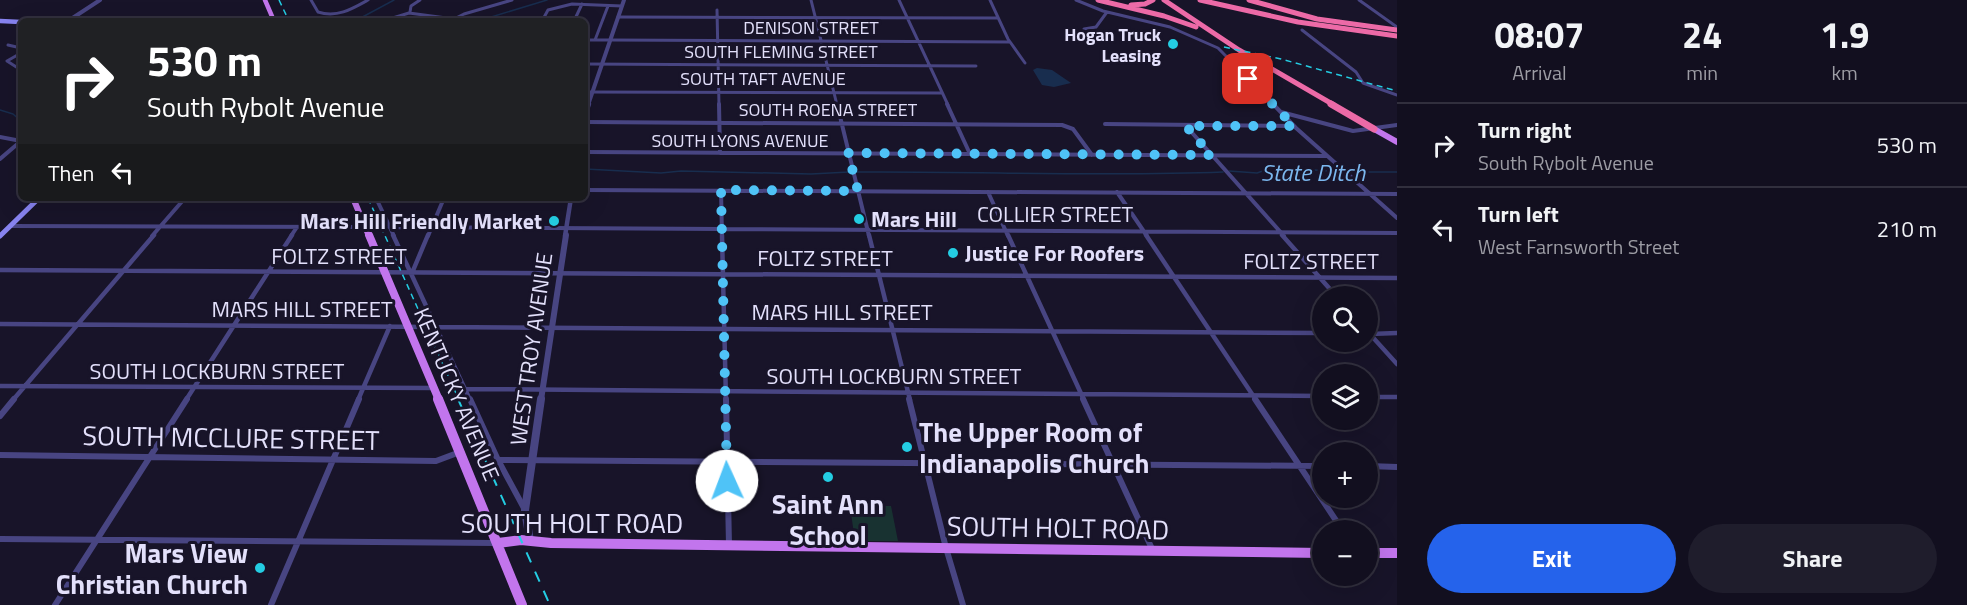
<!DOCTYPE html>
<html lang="en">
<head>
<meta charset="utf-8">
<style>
  body { margin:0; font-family:"Titillium Web",sans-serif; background:#1f1d2c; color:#f1f3f6; height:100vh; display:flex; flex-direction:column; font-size:22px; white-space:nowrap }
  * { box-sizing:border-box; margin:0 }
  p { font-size:20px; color:#9c9ca4 }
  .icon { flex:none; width:33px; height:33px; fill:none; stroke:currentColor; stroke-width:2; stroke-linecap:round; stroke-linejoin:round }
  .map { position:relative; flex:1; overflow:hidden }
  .sheet { display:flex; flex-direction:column; background:#120f1f; width:570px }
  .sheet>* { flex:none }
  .guide { position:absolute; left:18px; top:18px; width:570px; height:183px; border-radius:9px; box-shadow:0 6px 24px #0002,0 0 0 2px #312f3d; background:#202124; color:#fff; overflow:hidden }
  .fabs { position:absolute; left:1312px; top:286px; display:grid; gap:12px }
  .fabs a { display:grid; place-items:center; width:66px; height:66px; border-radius:50%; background:#120f1f; box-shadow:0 6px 24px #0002,0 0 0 2px #312f3d; font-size:30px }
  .pin { position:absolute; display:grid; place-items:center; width:51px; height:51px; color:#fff; margin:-26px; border-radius:12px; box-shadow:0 3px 9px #0006 }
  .me { position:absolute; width:66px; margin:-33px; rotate:358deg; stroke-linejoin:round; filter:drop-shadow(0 0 4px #0008) }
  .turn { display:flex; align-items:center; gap:21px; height:126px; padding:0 30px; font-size:27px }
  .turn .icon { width:78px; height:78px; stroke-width:2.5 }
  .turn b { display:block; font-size:42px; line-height:51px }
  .then { display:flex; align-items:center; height:57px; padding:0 30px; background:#0003; gap:12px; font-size:22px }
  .eta { display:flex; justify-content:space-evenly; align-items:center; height:102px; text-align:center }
  .eta b { font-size:36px; font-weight:700; line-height:42px }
  .cta { display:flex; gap:12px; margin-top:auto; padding:12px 30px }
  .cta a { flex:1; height:69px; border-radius:36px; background:#2563eb; color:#fff; font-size:24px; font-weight:700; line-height:69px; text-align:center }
  .cta a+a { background:#1f1d2c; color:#f1f3f6 }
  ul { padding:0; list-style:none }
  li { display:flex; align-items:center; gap:18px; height:84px; padding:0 30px; border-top:2px solid #312f3d }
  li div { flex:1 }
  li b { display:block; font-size:22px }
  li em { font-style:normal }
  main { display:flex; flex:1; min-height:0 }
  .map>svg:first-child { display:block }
  .green { fill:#183231 }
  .water { fill:#182d4e }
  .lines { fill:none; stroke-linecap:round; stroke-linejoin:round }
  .stream { stroke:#182d4e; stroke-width:1.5 }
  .minor-far3 { stroke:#484582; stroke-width:3 }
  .minor-far2 { stroke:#484582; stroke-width:4 }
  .minor-far1 { stroke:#484582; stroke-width:4.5 }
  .minor { stroke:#484582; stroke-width:6 }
  .tertiary-far3 { stroke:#484582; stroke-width:4 }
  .tertiary-far2 { stroke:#484582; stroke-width:4.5 }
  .tertiary-far1 { stroke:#484582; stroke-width:6 }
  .tertiary { stroke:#484582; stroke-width:8 }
  .secondary-far1 { stroke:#8783ef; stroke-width:4.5 }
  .secondary { stroke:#8783ef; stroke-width:5 }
  .primary-far3 { stroke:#c275ed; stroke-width:4.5 }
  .primary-far2 { stroke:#c275ed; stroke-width:6 }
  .primary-far1 { stroke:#c275ed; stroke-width:8 }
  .primary { stroke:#c275ed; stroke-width:10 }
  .motorway-far1 { stroke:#ec6aa7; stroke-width:5 }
  .motorway { stroke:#ec6aa7; stroke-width:7 }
  .rail-far1 { stroke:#24cde3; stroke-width:1.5; stroke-dasharray:6 4.5; stroke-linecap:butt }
  .rail { stroke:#24cde3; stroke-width:2; stroke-dasharray:11 10; stroke-linecap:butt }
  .route { stroke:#4fc3f7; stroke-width:10; stroke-dasharray:0 18 }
  .poi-dot { fill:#24cde3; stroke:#181429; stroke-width:2 }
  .labels { text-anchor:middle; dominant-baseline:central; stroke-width:6; stroke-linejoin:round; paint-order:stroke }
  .far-street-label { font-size:18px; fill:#e3e0fb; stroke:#181429 }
  .far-poi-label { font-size:18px; font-weight:bold; fill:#e3e0fb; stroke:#181429; text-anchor:end }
  .street-label { font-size:22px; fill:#e3e0fb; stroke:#181429 }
  .poi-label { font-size:22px; font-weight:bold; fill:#e3e0fb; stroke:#181429; text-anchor:start }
  .water-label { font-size:24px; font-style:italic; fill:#7bb7ee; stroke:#181429 }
  .near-poi-label { font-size:27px; font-weight:bold; fill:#e3e0fb; stroke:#181429; text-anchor:start }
  .near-street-label { font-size:27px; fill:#e3e0fb; stroke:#181429 }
</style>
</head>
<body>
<main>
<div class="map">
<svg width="1397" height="605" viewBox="0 0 1397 605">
  <rect width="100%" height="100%" fill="#181429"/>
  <path class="green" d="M850,506H891L898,541H855Z"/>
  <path class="water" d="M1037,68L1052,70L1071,83L1054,87L1042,85L1033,70Z"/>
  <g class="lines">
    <path class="stream" d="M355,21L394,0
      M478,21L547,0
      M0,110L13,114L21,121
      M585,169L661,173L681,171L811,174L849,172
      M1229,171L1257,173L1274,167L1342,172
      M857,172C979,171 1101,177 1223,172
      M1347,172H1397"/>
    <path class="minor-far3" d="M311,0L318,12C337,18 352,9 368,0
      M811,0L837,105
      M899,0L948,105
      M990,0L1008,39L1025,63
      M1076,0L1103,11L1170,27L1218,48L1274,105
      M1359,0L1397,27
      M717,10L719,105
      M410,12L411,6L420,0
      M618,17L998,18
      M452,20L464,14L512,0
      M383,21L409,13L454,19
      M542,21L548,10L572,4L622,6
      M574,21L582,4
      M1084,29L1096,27L1107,12
      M1302,30L1356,72L1363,83L1397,95
      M585,40H610
      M595,40L608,6
      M611,40L1010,42
      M8,45L21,48
      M21,53L7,61L21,70
      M585,64L976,66
      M585,92L942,93"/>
    <path class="minor-far2" d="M719,104L720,153
      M837,104L869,236
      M947,104L970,154
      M1273,104L1296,128L1397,218
      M1281,112L1353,131L1397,125
      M585,122L1062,125L1073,129L1092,155
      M1105,124L1294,126
      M1186,126L1284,236
      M0,137L21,141
      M585,152L1326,156
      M0,159L21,141
      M585,190L1397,194
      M721,190L722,236
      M988,192L1008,236
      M1117,192L1147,236
      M376,198L394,236
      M10,226L366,227
      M389,227L1397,233
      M152,236L185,198
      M291,236L297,227
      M428,236L444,198"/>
    <path class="minor-far1" d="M393,235L470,400
      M722,235L726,400
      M869,235L910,400
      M1008,235L1084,400
      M1146,235L1256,400
      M1282,235L1337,297
      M0,270L1397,278
      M412,273L428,235
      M0,324L1323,333
      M1368,332L1397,364
      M1370,334L1397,333
      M0,386L434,388
      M464,389L1323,396
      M1368,397H1397
      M13,400L154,235
      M186,400L292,235
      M358,400L390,326"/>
    <path class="minor" d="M470,399L498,460L525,510
      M726,399L729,545
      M909,399L946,548L963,605
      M1083,399L1153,551
      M1255,399L1343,531
      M0,416L14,399
      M0,455L436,461L460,452
      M498,460L1323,466
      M1368,466L1397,467
      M0,539L495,543
      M55,605L187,399
      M271,605L359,399"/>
    <path class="tertiary-far3" d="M68,21L100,0
      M588,105L624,0"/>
    <path class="tertiary-far2" d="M585,115L589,104
      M565,236L571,198"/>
    <path class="tertiary-far1" d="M541,400L566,235"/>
    <path class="tertiary" d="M530,541L525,510L541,399"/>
    <path class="secondary-far1" d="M0,21L21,22"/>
    <path class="secondary" d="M0,236L39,198"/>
    <path class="primary-far3" d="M265,0L274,21"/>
    <path class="primary-far2" d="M1374,129L1397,142
      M353,198L369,236"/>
    <path class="primary-far1" d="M369,235L439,400"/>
    <path class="primary" d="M438,399L522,605
      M498,543L521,540L551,543L1323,553
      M1368,553H1397"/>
    <path class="motorway-far1" d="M1098,0L1164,16L1196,27
      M1164,0L1239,50L1334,105
      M1200,0L1298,22L1397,36
      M1249,0L1317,19L1397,30
      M1131,5L1145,4L1153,0"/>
    <path class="motorway" d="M1331,104L1374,129"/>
    <path class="rail-far1" d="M279,0L289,21
      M1224,47L1281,59L1397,91
      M368,198L459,400"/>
    <path class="rail" d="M458,399L550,605"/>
  </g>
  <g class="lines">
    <path class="route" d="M727,481L721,190L858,191L848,153L1211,155L1186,126H1294L1248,79"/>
  </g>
  <g class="poi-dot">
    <circle cx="1173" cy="44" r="6"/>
    <circle cx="859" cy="219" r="6"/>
    <circle cx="554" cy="221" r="6"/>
    <circle cx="953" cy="253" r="6"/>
    <circle cx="907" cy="447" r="6"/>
    <circle cx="828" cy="477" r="6"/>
    <circle cx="260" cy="568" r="6"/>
  </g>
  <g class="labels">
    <g class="far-street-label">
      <text x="811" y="27">DENISON STREET</text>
      <text x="781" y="51">SOUTH FLEMING STREET</text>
      <text x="763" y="78">SOUTH TAFT AVENUE</text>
      <text x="828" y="109">SOUTH ROENA STREET</text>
      <text x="740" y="140">SOUTH LYONS AVENUE</text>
    </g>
    <g class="far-poi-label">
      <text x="1161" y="34">Hogan Truck<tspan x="1161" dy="21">Leasing</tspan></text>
    </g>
    <g class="street-label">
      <text x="1055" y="214">COLLIER STREET</text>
      <text x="339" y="256">FOLTZ STREET</text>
      <text x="825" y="258">FOLTZ STREET</text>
      <text x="1311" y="261">FOLTZ STREET</text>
      <text x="302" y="309">MARS HILL STREET</text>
      <text x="842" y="312">MARS HILL STREET</text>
      <text transform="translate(531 349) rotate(-82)">WEST TROY AVENUE</text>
      <text x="217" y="371">SOUTH LOCKBURN STREET</text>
      <text x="894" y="376">SOUTH LOCKBURN STREET</text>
      <text transform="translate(457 394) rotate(67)">KENTUCKY AVENUE</text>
    </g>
    <g class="poi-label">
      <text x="871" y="219">Mars Hill</text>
      <text x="542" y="221" text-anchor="end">Mars Hill Friendly Market</text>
      <text x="965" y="253">Justice For Roofers</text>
    </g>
    <g class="water-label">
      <text x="1313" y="172">State Ditch</text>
    </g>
    <g class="near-poi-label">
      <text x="919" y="431">The Upper Room of<tspan x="919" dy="31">Indianapolis Church</tspan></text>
      <text x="828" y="503" text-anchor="middle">Saint Ann<tspan x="828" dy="31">School</tspan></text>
      <text x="248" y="552" text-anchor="end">Mars View<tspan x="248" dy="31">Christian Church</tspan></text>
    </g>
    <g class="near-street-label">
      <text transform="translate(231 437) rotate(1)">SOUTH MCCLURE STREET</text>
      <text x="572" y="522">SOUTH HOLT ROAD</text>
      <text transform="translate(1058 527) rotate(1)">SOUTH HOLT ROAD</text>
    </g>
  </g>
</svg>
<div class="fabs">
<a><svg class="icon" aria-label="search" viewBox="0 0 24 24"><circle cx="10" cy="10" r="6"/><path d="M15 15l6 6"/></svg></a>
<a><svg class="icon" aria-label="layers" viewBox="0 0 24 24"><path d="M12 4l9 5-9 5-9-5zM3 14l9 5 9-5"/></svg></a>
<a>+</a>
<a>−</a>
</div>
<div class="pin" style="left:1248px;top:79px;background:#d93025"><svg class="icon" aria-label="arrive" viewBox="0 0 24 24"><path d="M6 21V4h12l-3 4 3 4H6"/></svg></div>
<svg class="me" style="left:727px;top:481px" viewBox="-20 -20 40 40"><circle r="19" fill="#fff"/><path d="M0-13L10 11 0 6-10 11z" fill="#4fc3f7"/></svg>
<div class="guide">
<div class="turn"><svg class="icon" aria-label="right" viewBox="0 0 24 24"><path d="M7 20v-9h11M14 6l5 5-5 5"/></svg><div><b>530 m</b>South Rybolt Avenue</div></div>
<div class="then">Then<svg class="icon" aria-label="left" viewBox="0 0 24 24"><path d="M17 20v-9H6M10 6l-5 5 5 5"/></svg></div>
</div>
</div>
<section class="sheet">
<div class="eta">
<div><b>08:07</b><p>Arrival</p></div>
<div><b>24</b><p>min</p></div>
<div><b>1.9</b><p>km</p></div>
</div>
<ul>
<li><svg class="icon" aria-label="right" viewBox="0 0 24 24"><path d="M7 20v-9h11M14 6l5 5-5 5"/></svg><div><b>Turn right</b><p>South Rybolt Avenue</p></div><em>530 m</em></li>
<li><svg class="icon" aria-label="left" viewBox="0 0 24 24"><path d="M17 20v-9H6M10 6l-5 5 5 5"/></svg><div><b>Turn left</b><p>West Farnsworth Street</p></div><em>210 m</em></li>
</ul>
<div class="cta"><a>Exit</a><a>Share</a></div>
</section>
</main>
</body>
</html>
